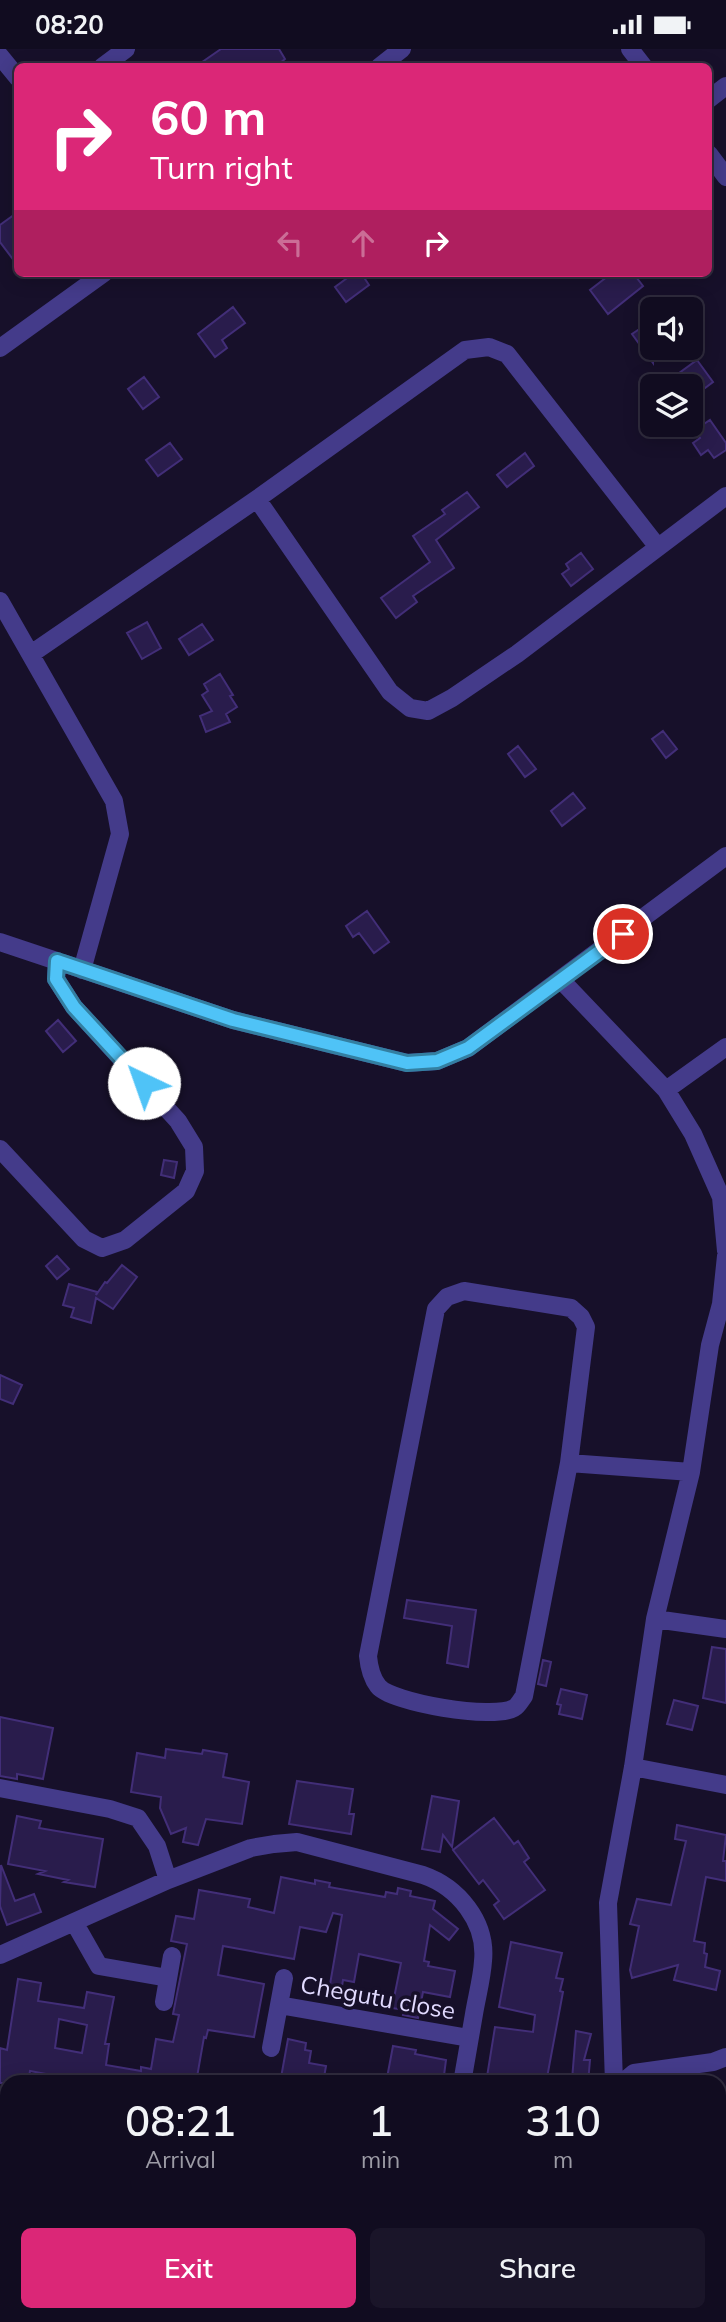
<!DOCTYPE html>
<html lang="en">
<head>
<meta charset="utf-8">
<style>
  body { margin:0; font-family:Mulish,sans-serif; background:#1a1529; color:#f1f3f6; height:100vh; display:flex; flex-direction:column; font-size:26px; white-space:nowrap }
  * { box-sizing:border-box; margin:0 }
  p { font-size:23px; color:#9c9ba5 }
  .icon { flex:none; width:38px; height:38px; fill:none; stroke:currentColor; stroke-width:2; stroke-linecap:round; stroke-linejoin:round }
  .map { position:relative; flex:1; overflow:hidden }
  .sheet { position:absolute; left:0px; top:2026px; width:726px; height:247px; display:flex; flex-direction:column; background:#110c20; border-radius:21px 21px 0 0; box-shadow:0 4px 18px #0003,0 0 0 2px #302c3e }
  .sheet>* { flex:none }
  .guide { position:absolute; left:14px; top:14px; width:698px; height:214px; border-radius:10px; box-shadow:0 4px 18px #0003,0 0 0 2px #302c3e; background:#db2777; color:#fff; overflow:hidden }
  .buttons { position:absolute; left:640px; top:248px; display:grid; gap:14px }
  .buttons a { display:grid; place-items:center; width:63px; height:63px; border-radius:10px; background:#110c20; box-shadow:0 4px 18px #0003,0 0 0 2px #302c3e; font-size:35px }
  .pin { position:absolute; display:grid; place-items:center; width:60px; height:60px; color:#fff; margin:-30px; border:4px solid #fff; border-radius:50%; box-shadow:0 2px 7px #0007 }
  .me { position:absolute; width:77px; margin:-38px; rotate:318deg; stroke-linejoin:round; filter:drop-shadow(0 0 5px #0008) }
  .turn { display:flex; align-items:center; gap:24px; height:147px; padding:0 21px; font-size:32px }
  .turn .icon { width:91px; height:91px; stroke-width:2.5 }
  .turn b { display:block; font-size:49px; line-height:60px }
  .lanes { display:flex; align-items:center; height:66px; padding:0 21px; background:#0003; justify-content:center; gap:35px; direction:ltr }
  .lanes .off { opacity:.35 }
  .eta { display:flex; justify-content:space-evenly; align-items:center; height:119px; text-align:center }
  .eta b { font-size:42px; font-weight:600; line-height:49px }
  .primary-button { display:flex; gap:14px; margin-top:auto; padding:14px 21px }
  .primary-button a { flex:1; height:80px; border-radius:10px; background:#db2777; color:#fff; font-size:28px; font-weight:600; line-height:80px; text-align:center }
  .primary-button a+a { background:#1a1529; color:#f1f3f6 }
  .status { display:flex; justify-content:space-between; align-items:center; height:49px; padding:0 35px; background:#110c20; direction:ltr }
  .status svg { height:19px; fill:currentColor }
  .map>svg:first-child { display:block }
  .building { fill:#291c4c; stroke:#422e78; stroke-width:2; fill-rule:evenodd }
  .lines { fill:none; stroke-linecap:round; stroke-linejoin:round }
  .minor { stroke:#443b8a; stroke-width:18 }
  .route-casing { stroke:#337fa1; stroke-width:18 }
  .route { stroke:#4fc3f7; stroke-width:12 }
  .labels { text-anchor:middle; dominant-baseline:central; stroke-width:7; stroke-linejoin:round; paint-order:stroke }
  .street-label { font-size:24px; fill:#e1daff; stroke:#17102a }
</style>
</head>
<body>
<div class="status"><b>08:20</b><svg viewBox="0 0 49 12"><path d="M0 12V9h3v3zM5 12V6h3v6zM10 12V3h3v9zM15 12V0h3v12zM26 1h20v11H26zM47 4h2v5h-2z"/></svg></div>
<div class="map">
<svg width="726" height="2273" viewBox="0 0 726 2273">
  <rect width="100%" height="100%" fill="#17102a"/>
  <path class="building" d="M221,0H279L285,10L275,18H195Z
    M18,163V217L0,193V176Z
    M354,224H361L369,236L346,253L335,238Z
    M612,224H633L643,237L608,265L590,241Z
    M233,258L245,274L222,291L227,299L215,308L198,285Z
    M653,271V314L632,285Z
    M697,311L713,333L701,342L698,338H660Z
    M144,328L159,348L143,360L128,340Z
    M710,371L726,394V401L714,409L708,401L701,406L693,394L700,389L695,381Z
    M170,394L182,410L158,427L146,411Z
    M525,404L534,417L507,438L497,426Z
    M467,443L479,458L436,491L454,519L413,547L417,553L396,569L381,549L430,513L413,487L445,465L442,461Z
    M581,504L593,520L571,537L562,525L569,520L566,515Z
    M147,573L161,599L142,610L127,584Z
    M202,575L213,591L189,606L179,590Z
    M220,625L233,646L230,647L237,658L226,665L230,673L206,683L200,667L212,662L202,646L208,642L204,635Z
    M663,682L677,700L666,709L652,690Z
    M518,697L536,720L525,728L508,705Z
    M573,744L585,759L562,777L551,762Z
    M367,862L389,893L374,904L359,884L353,888L346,877Z
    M58,971L76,992L63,1003L46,982Z
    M164,1111L177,1113L174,1129L161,1126Z
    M57,1207L69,1220L57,1230L46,1217Z
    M122,1216L137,1228L113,1260L96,1249L91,1274L71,1268L74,1259L63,1256L69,1235L97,1243L96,1246L105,1233L107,1234Z
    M0,1326L22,1336L13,1355L0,1350Z
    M407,1551L476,1561L468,1618L447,1614L452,1577L404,1569Z
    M712,1598L726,1600V1654L703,1649Z
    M543,1611L551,1613L546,1637L538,1635Z
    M561,1640L587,1646L582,1670L559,1665L561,1656L557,1655Z
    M674,1651L698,1657L692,1681L667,1675Z
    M0,1668L53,1679L43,1730L17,1725V1730L0,1727Z
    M166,1700L202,1705L203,1701L227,1705L223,1728L249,1733L242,1775L206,1770L198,1796L183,1793L186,1779L171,1785L160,1759L161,1748L131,1743L137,1704L165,1709Z
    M297,1732L353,1740L349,1765H354L351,1785L289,1775Z
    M432,1747L459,1752L452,1798L443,1786L440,1803L422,1800Z
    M17,1767L41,1772L39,1779L103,1790L95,1838L64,1833L68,1831L38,1825L45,1822L8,1815Z
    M494,1769L514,1795L518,1792L529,1809L524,1813L545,1841L504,1870L494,1856L499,1852L483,1831L479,1835L453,1801Z
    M677,1776L726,1786L723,1812H726V1832L706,1828L694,1892L705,1894L704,1904L707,1905L705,1918L720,1922L716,1941L674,1931L678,1916L632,1929L630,1921L639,1877L630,1875L637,1850L671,1856L686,1792L675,1790Z
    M1,1816L15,1852L34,1845L41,1863L7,1876L0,1857Z
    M281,1828L315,1835V1831L330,1834L329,1838L385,1848L386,1843L397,1845L398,1839L411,1842L410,1847L435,1852L433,1860L458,1880L449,1891L430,1876L424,1912L429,1913L428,1917L455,1922L450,1948L423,1943L418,1969L403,1966L404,1961L392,1959L401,1914L359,1905L354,1933L343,1931L340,1949L328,1947L342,1866L333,1864L326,1883L300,1878L294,1910L223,1897L218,1926L264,1935L254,1988L208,1981L206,1989L204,1988L196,2034H61L62,2028L30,2022L28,2034H0V1999L7,2001L18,1930L41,1934L38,1952L84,1959L87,1943L114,1948L105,1995H109L106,2016L141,2022V2018L151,2020L156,1990L173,1993L179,1966L173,1965L187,1895L171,1892L176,1867L194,1870L199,1841L250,1850L248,1858L274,1864ZM59,1970L87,1976L82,2004L55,1999Z
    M511,1893L562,1904L556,1929L563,1930L560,1942L563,1943L546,2034H486L495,1978L533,1983L535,1966L499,1958Z
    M576,1982L591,1985L584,2011H590L588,2034H573L572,2031Z
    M288,1990L306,1994L305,2001L311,2002L309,2014L326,2017L323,2034H280Z
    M393,1997L416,2001L415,2005L446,2011L443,2034H386Z"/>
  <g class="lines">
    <path class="minor" d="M630,0L644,18
      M0,7L18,29
      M102,18L126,0
      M379,18L402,0
      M709,50L726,37
      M709,105L726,128
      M0,299L104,224
      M257,450L390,643L410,659L428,662L452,649L517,605L726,447
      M0,552L114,752L120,785L82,921
      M31,605L257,450L465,301L489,298L507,305L657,497
      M0,893L233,971L407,1014L437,1012L468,999L726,807
      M561,931L666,1041L693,1085L721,1148L726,1202
      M666,1041L726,998
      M0,1100L84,1190L102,1199L125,1191L186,1142L195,1122L194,1098L178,1072L74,958L56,930L57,912
      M464,1242L571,1259L581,1268L586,1278L569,1414L524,1647C521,1651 518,1657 514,1659C494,1671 391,1654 378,1637C371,1628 369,1618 368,1607L436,1260L447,1248Z
      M569,1414L691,1423
      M655,1570L726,1580
      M633,1718L726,1736
      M0,1739L110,1760L138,1769L157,1797L168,1831
      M74,1873L99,1917L168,1929
      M0,1906L168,1831L251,1799L274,1795L297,1793L423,1826C458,1838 487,1873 483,1912C482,1929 477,1947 474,1965C470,1987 466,2010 462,2034
      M164,1953L172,1907
      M279,1956L469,1989
      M271,1999L284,1929
      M614,2034L608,1854L633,1718L655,1570L691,1423L710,1296L721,1255L726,1207
      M622,2034L634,2024L713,2013L726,2008
      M0,2059L7,2060
      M719,2158L726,2159
      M0,2208L7,2207
      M405,2266L439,2273
      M664,2266L702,2273
      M158,2273L160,2266
      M594,2273V2266"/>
  </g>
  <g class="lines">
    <defs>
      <path id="route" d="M144,1034L74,958L56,930L57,912L233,971L407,1014L437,1012L468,999L623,885"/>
    </defs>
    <use href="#route" class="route-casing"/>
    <use href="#route" class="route"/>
  </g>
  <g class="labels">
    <g class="street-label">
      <text transform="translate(378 1948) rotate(10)">Chegutu close</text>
    </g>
  </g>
</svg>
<div class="buttons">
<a><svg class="icon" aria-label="sound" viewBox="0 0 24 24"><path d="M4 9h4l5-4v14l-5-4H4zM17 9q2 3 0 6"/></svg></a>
<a><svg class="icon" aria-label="layers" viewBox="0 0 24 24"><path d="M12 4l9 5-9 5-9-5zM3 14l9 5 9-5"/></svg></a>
</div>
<div class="pin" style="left:623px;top:885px;background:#d93025"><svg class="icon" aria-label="arrive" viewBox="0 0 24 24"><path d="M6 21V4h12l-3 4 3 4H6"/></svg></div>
<svg class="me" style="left:144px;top:1034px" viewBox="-20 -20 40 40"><circle r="19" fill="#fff"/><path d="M0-13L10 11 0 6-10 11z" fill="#4fc3f7"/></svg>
<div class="guide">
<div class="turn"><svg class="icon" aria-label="right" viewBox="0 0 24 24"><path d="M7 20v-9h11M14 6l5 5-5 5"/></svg><div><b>60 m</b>Turn right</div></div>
<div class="lanes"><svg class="icon off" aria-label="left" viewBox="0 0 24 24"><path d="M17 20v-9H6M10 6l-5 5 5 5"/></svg><svg class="icon off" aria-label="ahead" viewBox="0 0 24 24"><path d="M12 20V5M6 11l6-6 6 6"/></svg><svg class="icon" aria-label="right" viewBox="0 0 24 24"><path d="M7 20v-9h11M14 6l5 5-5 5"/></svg></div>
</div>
<section class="sheet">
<div class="eta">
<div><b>08:21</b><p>Arrival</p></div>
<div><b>1</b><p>min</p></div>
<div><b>310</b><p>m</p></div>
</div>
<div class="primary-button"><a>Exit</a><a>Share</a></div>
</section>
</div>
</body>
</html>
